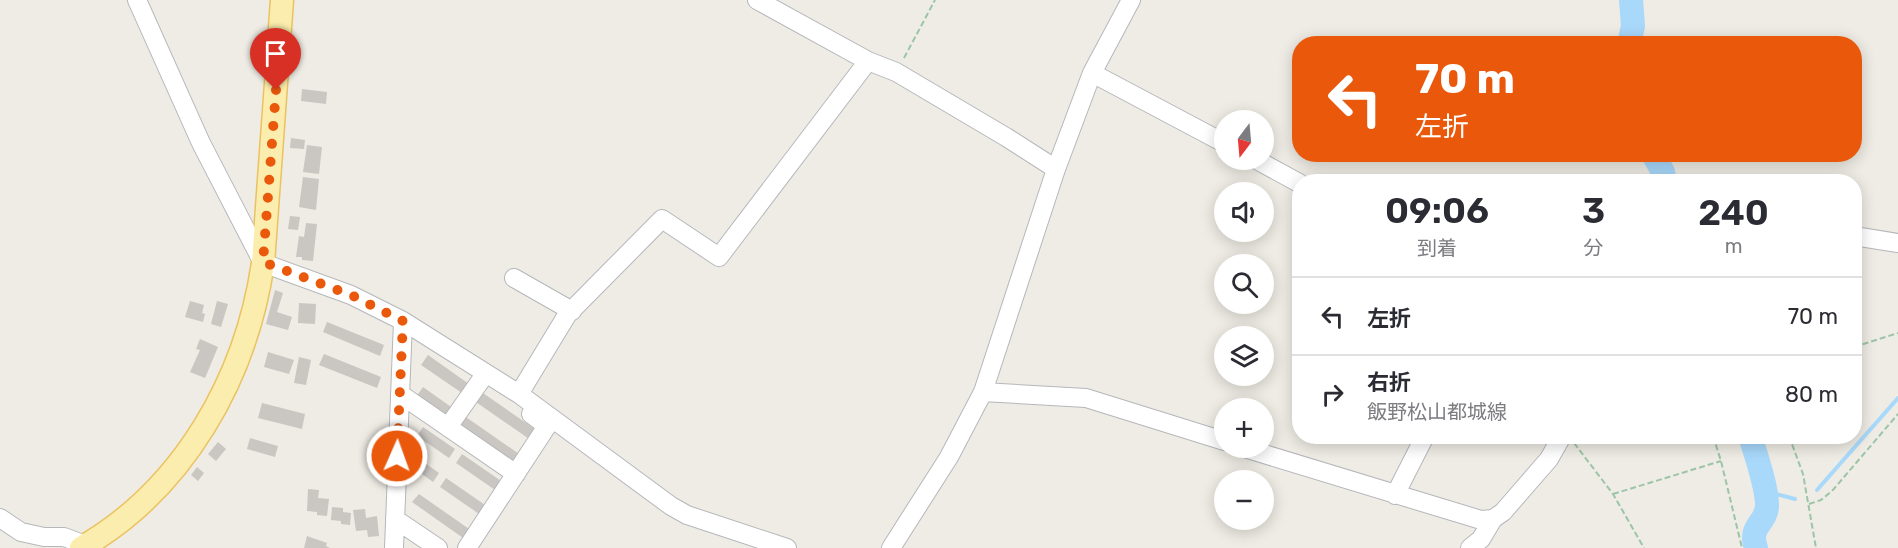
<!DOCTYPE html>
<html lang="ja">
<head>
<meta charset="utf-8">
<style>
  body { margin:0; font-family:Rubik,"Noto Sans JP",sans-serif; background:#f2f2f3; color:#2b2b33; height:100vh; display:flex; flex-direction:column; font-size:22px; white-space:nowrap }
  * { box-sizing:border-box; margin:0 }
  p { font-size:20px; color:#7c7c81 }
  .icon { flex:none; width:33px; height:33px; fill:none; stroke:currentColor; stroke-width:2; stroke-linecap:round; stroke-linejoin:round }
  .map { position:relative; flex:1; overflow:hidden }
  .side { position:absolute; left:1292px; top:174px; width:570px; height:270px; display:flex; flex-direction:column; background:#fff; border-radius:24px; box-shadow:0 3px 15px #0003 }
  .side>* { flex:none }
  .guide { position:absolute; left:1292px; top:36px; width:570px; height:126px; border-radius:24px; box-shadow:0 3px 15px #0003; background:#ea580c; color:#fff; overflow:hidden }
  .needle { width:39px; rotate:196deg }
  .fabs { position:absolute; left:1214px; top:110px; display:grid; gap:12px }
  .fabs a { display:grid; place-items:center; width:60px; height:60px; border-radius:50%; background:#fff; box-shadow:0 3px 15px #0003; font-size:30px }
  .pin { position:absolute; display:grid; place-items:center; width:51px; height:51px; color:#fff; margin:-62px -26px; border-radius:50% 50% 50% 0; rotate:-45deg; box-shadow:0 0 6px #0007 }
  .pin .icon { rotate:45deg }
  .me { position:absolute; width:66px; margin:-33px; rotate:2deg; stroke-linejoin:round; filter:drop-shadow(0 0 4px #0008) }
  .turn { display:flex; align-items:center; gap:21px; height:126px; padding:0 24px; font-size:27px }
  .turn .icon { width:78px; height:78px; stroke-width:2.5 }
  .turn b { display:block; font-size:42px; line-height:51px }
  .eta { display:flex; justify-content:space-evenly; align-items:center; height:102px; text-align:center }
  .eta b { font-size:36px; font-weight:600; line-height:42px }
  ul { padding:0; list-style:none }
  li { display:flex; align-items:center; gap:18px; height:78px; padding:0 24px; border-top:2px solid #e1e1e2 }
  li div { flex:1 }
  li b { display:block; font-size:22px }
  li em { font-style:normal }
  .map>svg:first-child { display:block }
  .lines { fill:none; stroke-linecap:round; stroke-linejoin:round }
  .stream { stroke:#a8d8fa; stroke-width:4 }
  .river { stroke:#a8d8fa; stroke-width:24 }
  .building { fill:#cac6c2 }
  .minor-casing { stroke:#b5b7bb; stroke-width:20 }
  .major-casing { stroke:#eac261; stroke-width:25 }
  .path { stroke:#9cc5a7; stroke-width:2; stroke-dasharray:6 3; stroke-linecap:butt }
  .minor { stroke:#fff; stroke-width:18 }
  .major { stroke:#fbedad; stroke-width:22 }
  .route { stroke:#ea580c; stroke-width:10; stroke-dasharray:0 18 }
</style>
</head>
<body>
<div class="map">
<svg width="1898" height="548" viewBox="0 0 1898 548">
  <rect width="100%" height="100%" fill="#eeece4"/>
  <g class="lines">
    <path class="stream" d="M1817,490L1898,398
      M1765,491L1795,499"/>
    <path class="river" d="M1629,44L1633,26L1631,0
      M1653,154L1663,172L1665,182
      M1750,436C1756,455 1767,487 1767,505C1767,524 1748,525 1756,548"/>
  </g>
  <path class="building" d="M302,89L327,92L326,104L301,101Z
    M291,138L305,140L304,149L290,148Z
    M307,145L322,147L319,174L303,172Z
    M303,177L319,179L316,210L299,207Z
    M290,216L300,217L298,230L288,229Z
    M306,223L317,224L313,261L302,260V257H296L299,236L304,237Z
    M275,290L283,293L277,312L292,317L288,330L266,324Z
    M190,301L204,305L202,313L205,314L203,322L185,317Z
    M217,301L228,304L221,327L211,324Z
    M299,303L316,304L315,324L298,323Z
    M327,322L384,345L380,356L323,332Z
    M200,339L218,347L205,378L190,372L200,350L196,349Z
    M268,352L294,360L289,374L264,367Z
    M324,354L381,377L377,388L319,365Z
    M428,355L469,384L462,393L421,365Z
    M299,357L311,360L306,385L294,383Z
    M423,387L454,409L447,418L416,397Z
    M480,391L539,432L532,441L473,400Z
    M262,403L305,414L302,429L258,418Z
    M463,415L522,456L515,465L457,424Z
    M423,427L455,449L449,458L417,436Z
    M250,438L278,446L275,457L247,449Z
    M218,442L226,449L216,461L208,454Z
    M462,454L504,483L498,492L456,463Z
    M418,458L439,473L433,482L412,467Z
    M197,467L204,473L198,481L191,475Z
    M446,478L488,507L482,516L440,487Z
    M308,489L319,490L318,498L329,499L327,516L317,515V512L307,511Z
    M419,494L472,531L466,540L412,502Z
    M332,507L343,508V512L351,513L350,525L341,524V521L331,520Z
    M365,509L366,518L377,516L379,536L368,537L367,530L356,531L353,510Z
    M307,536L327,543L326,546L330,548H304Z"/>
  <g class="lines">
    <defs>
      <path id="minor" d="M137,0L201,143L263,263L351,295L403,321L519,394L671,506L687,515L787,548
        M757,0L868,61L896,72L1006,137L1056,169
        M1092,73L1224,143
        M1255,159L1299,183
        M1854,236L1898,243
        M514,278L572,311
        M983,392L1086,398L1224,441
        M400,394L516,474
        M519,394L567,315L662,219L719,257L868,61
        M448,427L481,380
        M1241,447L1481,520L1493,519L1503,512L1549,459L1562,436
        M1395,495L1425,436
        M0,518L21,532L44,537H64L93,548
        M395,519L438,548
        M394,548L403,321
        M467,548L547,426L531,414
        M891,548L949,457L983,392L1056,169L1092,73L1131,0
        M1470,548L1481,539L1493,519"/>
      <path id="major" d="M81,548C184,489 246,378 263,263L282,0"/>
    </defs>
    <use href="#minor" class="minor-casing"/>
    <use href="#major" class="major-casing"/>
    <path class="path" d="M904,58L935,0
      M1854,347L1898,333
      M1713,436L1721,461L1742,548
      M1789,436L1803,474L1816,548
      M1574,443L1613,494L1644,548
      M1613,494L1721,461
      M1809,504L1821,500L1832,491L1898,414"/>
    <use href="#minor" class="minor"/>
    <use href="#major" class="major"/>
  </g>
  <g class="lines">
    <path class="route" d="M276,90L263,262L351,295L403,321L397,456"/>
  </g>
</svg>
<div class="fabs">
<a><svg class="needle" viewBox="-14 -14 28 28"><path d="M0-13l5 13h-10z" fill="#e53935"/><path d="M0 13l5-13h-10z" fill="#7c7c81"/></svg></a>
<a><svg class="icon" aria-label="sound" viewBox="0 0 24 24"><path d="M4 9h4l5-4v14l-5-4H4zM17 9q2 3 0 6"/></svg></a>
<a><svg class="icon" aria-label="search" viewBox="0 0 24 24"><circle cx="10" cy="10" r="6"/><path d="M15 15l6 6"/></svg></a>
<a><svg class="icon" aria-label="layers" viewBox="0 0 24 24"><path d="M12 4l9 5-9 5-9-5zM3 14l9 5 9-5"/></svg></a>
<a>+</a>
<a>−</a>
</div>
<div class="pin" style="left:276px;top:90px;background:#d93025"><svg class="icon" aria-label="arrive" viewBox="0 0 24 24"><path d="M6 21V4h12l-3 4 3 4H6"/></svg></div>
<svg class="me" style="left:397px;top:456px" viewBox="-20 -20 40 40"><circle r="17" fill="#ea580c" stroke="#fff" stroke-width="3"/><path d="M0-11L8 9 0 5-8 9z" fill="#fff"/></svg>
<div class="guide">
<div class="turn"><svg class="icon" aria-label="left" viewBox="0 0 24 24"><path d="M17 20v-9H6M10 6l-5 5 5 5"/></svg><div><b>70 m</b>左折</div></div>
</div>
<section class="side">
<div class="eta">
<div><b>09:06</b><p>到着</p></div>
<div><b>3</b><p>分</p></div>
<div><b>240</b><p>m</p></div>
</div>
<ul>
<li><svg class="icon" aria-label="left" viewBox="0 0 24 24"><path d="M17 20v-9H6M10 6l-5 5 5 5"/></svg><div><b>左折</b></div><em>70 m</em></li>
<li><svg class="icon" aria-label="right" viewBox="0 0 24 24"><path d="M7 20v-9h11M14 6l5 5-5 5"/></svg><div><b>右折</b><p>飯野松山都城線</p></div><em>80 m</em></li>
</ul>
</section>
</div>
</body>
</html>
